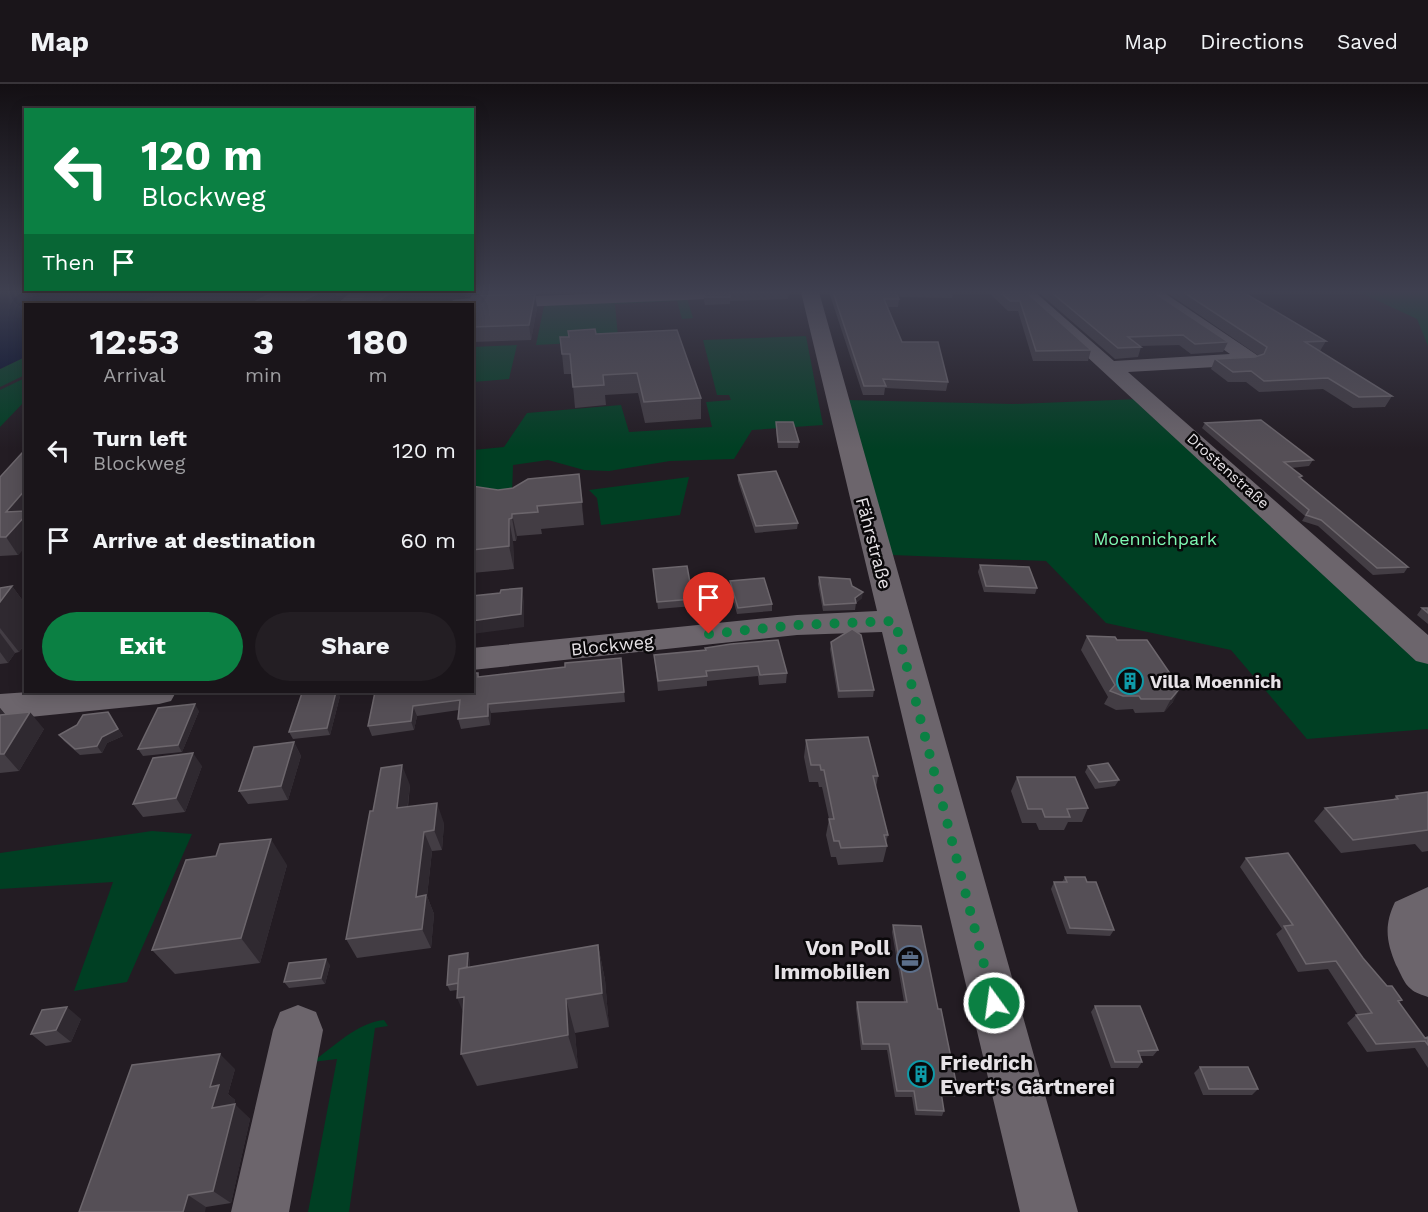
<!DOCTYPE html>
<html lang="en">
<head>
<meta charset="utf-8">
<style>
  body { margin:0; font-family:"Work Sans",sans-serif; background:#231e23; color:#f1f3f6; height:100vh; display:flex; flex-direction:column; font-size:22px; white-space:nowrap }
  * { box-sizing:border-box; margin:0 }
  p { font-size:20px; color:#9f9fa2 }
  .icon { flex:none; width:33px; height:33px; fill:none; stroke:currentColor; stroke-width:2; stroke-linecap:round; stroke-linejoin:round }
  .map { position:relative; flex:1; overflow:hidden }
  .sheet { position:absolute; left:24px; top:219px; width:450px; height:390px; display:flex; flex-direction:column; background:#1a151a; border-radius:0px; box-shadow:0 3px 15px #0003,0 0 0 2px #383439 }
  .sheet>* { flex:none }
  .banner { position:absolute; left:24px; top:24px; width:450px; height:183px; border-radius:0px; box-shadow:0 3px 15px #0003,0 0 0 2px #383439; background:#0b8043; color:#fff; overflow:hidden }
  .pin { position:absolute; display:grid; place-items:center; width:51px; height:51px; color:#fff; margin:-62px -26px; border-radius:50% 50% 50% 0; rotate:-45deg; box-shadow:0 0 6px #0007 }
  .pin .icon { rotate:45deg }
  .me { position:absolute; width:66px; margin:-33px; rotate:346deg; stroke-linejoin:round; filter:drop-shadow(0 0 4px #0008) }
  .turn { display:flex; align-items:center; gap:21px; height:126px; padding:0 18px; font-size:27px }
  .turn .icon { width:78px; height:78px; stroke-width:2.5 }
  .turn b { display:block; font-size:42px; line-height:51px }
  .then { display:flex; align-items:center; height:57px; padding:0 18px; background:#0003; gap:12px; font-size:22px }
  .eta { display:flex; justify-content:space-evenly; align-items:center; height:102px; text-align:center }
  .eta b { font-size:36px; font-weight:700; line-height:42px }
  .button { display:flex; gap:12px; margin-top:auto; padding:12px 18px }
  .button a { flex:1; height:69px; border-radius:36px; background:#0b8043; color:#fff; font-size:24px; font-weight:700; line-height:69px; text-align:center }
  .button a+a { background:#231e23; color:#f1f3f6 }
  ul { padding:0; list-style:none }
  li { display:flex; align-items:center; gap:18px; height:90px; padding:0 18px }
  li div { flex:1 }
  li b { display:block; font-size:22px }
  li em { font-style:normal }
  header { display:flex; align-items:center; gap:36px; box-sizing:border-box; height:84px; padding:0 30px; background:#1a151a; border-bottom:2px solid #383439 }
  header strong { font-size:28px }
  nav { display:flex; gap:33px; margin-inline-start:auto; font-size:21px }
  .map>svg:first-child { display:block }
  .green { fill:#003f23 }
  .water { fill:#000a2b }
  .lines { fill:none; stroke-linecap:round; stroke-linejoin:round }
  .minor { fill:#6c656c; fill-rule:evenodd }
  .wall { fill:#433d44 }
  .shaded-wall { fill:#2f2930 }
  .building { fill:#554f56; stroke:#6c666c; stroke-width:1.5 }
  .route { stroke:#0b8043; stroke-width:10; stroke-dasharray:0 18 }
  .labels { text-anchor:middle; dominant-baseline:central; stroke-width:5; stroke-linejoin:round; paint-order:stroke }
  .far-street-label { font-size:15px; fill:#e6e2e6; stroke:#0a080a }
  .park-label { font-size:18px; fill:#7df9b3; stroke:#0a080a }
  .street-label { font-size:18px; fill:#e6e2e6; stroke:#0a080a }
  .poi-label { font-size:18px; font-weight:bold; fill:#e6e2e6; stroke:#0a080a; text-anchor:start }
  .near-poi-label { font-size:21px; font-weight:bold; fill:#e6e2e6; stroke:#0a080a; text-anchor:end }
</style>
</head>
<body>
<header>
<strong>Map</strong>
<nav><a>Map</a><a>Directions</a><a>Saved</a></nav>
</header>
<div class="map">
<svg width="1428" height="1128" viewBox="0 0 1428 1128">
  <rect width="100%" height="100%" fill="#231c23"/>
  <path class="green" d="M1359,208H1428V262L1417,235Z
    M686,211L693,234L682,235L677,217L615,220L618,253L632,256L536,261L545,217Z
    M806,252L823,341L752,346L734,375L670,377L609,387L584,386L548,376L513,381L512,410L473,404V366L504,363L527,329L621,321L629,348L712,343L706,318L731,316L729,311H717L703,256Z
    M517,261L509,295L473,298V263Z
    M25,273V291L0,303V285Z
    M25,294V317L0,343V306Z
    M1139,315L1428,580V645L1307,655L1231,566L1106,539L1046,477L892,471L847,316L1013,320Z
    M689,393L680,431L601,441L597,414L589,406Z
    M152,747L192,750L127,898L74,907L113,798L0,805V769Z
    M384,936L388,942L375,944L349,1128H308L337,975L312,978C334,963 356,939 384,936Z"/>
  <path class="water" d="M0,208H163L135,220H26L25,273L0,285Z"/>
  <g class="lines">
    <path class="minor" d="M351,208H370L355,220H337Z
      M638,208H764L761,212L755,213L472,225V220H450L453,216L459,215Z
      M801,208H819L1078,1128H1020L882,548L797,551L472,586V564L797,531L877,527Z
      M1017,208H1035L1114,277L1230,270L1146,212L1144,208H1163L1257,271L1260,275L1257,279L1250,281L1128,288L1428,551V580L1416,577Z
      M29,608H176L171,617L159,620L0,636V610Z
      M1428,803V913C1423,911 1415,909 1411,905C1404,900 1400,888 1396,881C1386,857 1384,841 1395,818Z
      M298,921L316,928L323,946L289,1128H231L273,946L280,928Z"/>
  </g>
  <path class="wall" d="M274,208H349L342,212Z
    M479,208H539V210L480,212Z
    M789,208L788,215L730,217V220L705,221L704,217V210Z
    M829,208H953L952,214L898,213L899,215L898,223H888L902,258L948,298L946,307L885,304L884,311H863Z
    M988,208H1026L1091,266L1088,277H1033L1018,227H1008Z
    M1038,208H1153L1228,258L1223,268L1191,270L1179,261L1140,262L1141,263L1138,273L1115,275Z
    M1166,208H1248L1247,210L1326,257L1320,267L1392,312L1385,323L1353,324L1323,305L1259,308L1246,298H1228L1211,285L1215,275L1255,273L1259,272Z
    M535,210L537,224L531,256L472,258V220Z
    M596,250L701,314V335L645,339L638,309L605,311L606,321L575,324L572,290H564L562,270Z
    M776,338L799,358L798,364H778L776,344Z
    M1205,339L1313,376L1309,382L1291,384L1302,392L1301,394L1408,483L1404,489L1373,491L1318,442L1302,437L1305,432L1202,344Z
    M26,369V462L18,471L0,472V393Z
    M472,390L475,403L498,406L513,404L579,390L584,441L541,445L542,450L517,452L516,457H513L514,485L472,489Z
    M738,391L798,439L797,445L755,449L738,397Z
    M980,481L1037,504L1035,510L984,508L978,488Z
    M654,492L693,515V522L658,525Z
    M819,493L852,502L862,514L856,519L855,526L823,527L818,500Z
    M730,497L772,520V527L737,530L730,504Z
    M12,502L26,521V559L19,568L15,569L8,579L0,580V504Z
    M1422,524H1428V540L1417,531Z
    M1087,552L1117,556H1147L1173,618L1164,628L1135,629L1133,625L1116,626L1104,620L1108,613L1081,566Z
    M831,558L874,606L873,613L838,614L830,565Z
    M705,566L787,589L786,599L759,601L758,592L707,597V602L658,607L654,571Z
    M621,574L625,618L491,629L490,641L461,645L458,635L459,626L417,632L414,646L372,652L368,642L478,589L479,593L565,583Z
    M340,612L330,651L293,655L289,648Z
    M0,624L5,631L44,645L19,687L0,689Z
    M199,627L182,668L143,672L138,665Z
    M108,628L123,652L107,659L102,669L80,671L64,657L59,651Z
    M806,656L878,692L876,704L888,751L886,759L887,762L883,778L838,781L836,773H831L826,751L829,735L822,703H819L818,698H809L804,673Z
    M294,658L301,672L288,716L248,720L239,707Z
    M202,682L185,728L143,733L133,720Z
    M1088,682L1119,696L1115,702L1095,705L1085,688Z
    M1017,693L1088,724L1082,738H1068L1064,746H1039L1036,739H1022L1011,707Z
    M410,701L408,723L444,739L442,766L432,767L427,812L434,830L431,864L357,874L346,855L373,727Z
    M1428,708V767L1422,768L1415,760L1341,769L1314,737L1325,724L1393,716L1396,712Z
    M1246,774L1363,874L1399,919L1425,954L1428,953V984L1415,964L1367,968L1347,939L1356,931H1358L1328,885L1298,888L1276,850L1282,845L1240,783Z
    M287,781L260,879L175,890L152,866Z
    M1065,793L1087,798L1114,846L1110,852L1067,850L1051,805L1054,798H1062Z
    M893,841L938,925L958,1008L955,1013H942L944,1027L942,1032L915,1031L912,1013H895L887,966H861L856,924L857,918H904L892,848Z
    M598,861L605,896L609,943L575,949L578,984L477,1002L461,970L463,927L457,906L450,907L447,901L470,876V883Z
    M330,881L325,900L289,904L284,898Z
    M1095,922L1158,966L1153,972H1140L1142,978L1138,984H1111L1091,928Z
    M81,935L71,958L46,962L31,950Z
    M1200,983L1258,1005L1252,1011H1203L1194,989Z
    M235,985L228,1010L235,1016L234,1020L250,1035L231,1119L206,1123L79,1128Z"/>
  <path class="shaded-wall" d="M320,208H335L336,212L321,220H297Z
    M341,208H349L342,212Z
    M391,208H408L392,220H375Z
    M535,210L537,224L531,256L529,241Z
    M472,390L476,408L472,415Z
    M579,390L582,412L584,441L582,418Z
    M26,405V462L18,471L6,453V428Z
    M512,430L517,452L516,457L512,434Z
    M509,435L513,457L514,485L509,462Z
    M12,502L26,521V559L19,568L0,544V518Z
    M522,504L524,517V543L472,550V537Z
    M863,508L862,514L856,519L855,514Z
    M0,549L15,569L8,579L0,568Z
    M1180,604L1173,618L1164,628L1171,615Z
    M336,608H338L340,612L330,651L327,644Z
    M195,620L199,627L182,668L178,661Z
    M488,620L491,629L490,641L488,632Z
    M413,622L417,632L414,646L411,637Z
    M0,624L11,637L0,646Z
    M30,628L44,645L19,687L4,670Z
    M108,628L123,652L107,659L102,669L97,662L102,653Z
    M294,658L301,672L288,716L281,702Z
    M193,669L202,682L185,728L176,714Z
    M402,681L410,701L405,744L397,724Z
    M437,719L444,739L442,766L434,746Z
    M424,748L432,767L427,812L434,830L431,864L422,845L416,813Z
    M271,755L287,781L260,879L241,854Z
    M598,861L605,896L609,943L602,909Z
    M468,869L470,876L469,904L467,898Z
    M326,875L330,881L325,900L321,894Z
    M464,913L472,948L457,914Z
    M566,915L575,949L578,984L568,951Z
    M67,923L81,935L71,958L56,946Z
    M220,970L235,985L228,1010L235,1016L229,1038L212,1024L210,1003Z
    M235,1020L250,1035L231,1119L213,1107Z
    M188,1111L206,1123L205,1128H183Z"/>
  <path class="building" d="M274,208H320L297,220H250Z
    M367,208H391L375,220H357Z
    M756,208H783L730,209V213H705L704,210Z
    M833,208H895L899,215H884L902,258H938L948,298L883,295L886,302H864Z
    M1000,208H1026L1091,266L1036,267L1020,217H1010Z
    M1051,208H1153L1228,258L1195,260L1183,251L1128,253L1141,263L1118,264Z
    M1183,208H1243L1326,257L1305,258L1392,312L1359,313L1328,294L1264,297L1251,287L1233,288L1215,275L1255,273L1264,270L1267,263Z
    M535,210L529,241L472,243V220H469L472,212Z
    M595,245L596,250L677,246L701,314L644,318L637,289L603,291L604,301L573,303L570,270H562L560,253H569L568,247Z
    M1261,336L1313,376L1284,378L1302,392L1299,393L1408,483L1377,484L1321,436L1306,431L1309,426L1205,339Z
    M776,338H793L799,358H778Z
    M22,369H26V405L6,428L26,427V431L6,453H0V393Z
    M776,387L798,439L756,442L738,391Z
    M579,390L582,418L537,422L538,428L512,430V434L509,435V462L472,466V402L498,406L513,404L528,395Z
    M980,481L1029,483L1037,504L986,502Z
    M687,482L693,515L657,518L653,485Z
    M819,493L850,495L852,502L863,508L855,514L856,519L824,521Z
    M764,494L772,520L738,524L730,497Z
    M12,502L0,518V504Z
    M522,504L521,530L472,537V512L500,509L501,506Z
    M1422,524H1428V529Z
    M852,545L861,551L874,606L839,607L831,558Z
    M1087,552L1115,553L1117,556H1147L1180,604L1171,615H1141L1139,612H1123L1110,607L1115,601Z
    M778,556L787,589L760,591L758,582L706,587L707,592L658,597L654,571L706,566L705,564L731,560Z
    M621,574L624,608L488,620V632L458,635L460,616L413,622L411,637L368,642L375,608H472V589H478V593L565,583V579Z
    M315,608H336L327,644L289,648L302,609Z
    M195,620L178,661L138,665L158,624Z
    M30,628L4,670H0V631Z
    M108,628L118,645L102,653L97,662L75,665L59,651L77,641L83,631Z
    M868,653L878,692H873L888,751H884L887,762L841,764L839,757H834L829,735H834L824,686H821L820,681H811L806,656Z
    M294,658L281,702L239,707L254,663Z
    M193,669L176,714L133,720L153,674Z
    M1108,679L1119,696L1099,698L1088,682Z
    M402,681L397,724L437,719L434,746L424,748L416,813L426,811L422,845L346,855L370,727H373L381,684Z
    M1017,693H1075L1088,724L1067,725L1070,733H1045L1042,725H1028Z
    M1428,708V746L1353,756L1325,724L1398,715L1396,712Z
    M271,755L241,854L152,866L186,776L216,772L220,760Z
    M1288,769L1363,874L1387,902H1392L1402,916L1398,917L1425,954L1428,953V961L1425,957L1376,960L1356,931L1372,929L1336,877L1306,880L1284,842L1293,841L1246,774Z
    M1065,793H1085L1087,798H1096L1114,846L1070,844L1054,798H1067Z
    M893,841L921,842L938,925H941L958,1008H941L944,1027L917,1026L914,1007H897L889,960H863L857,918H907Z
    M598,861L602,909L566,915L568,951L461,970L464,913L457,914L459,885Z
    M468,869L467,883L459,885L458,899L447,901L449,872Z
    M326,875L321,894L284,898L289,879Z
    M1095,922H1140L1158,966L1138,967L1142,978H1115Z
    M67,923L56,946L31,950L42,926Z
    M220,970L210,1003L219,1001L212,1024L235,1020L213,1107L188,1111L183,1128H79L132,981Z
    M1200,983H1248L1258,1005H1209Z"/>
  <linearGradient id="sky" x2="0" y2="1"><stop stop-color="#130f13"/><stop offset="0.57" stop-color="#3f4050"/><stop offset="1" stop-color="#3f4050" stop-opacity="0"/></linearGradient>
  <rect width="1428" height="365" fill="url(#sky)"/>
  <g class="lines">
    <path class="route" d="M709,550L797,541L895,537L994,919"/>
  </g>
  <defs>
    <symbol id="building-ring" viewBox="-11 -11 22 22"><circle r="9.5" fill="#0a080a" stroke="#0f9aa8" stroke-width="1.5"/><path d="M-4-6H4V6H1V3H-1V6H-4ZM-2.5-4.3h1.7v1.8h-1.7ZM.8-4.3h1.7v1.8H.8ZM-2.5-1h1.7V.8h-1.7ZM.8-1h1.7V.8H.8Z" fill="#0f9aa8"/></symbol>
    <symbol id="office-ring" viewBox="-11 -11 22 22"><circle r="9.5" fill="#0a080a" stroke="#5c6f8a" stroke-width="1.5"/><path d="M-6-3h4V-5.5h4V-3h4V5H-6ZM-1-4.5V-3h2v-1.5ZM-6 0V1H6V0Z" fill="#5c6f8a"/></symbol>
  </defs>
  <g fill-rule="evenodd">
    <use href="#building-ring" x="1115" y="582" width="30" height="30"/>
    <use href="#office-ring" x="895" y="860" width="30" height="30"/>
    <use href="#building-ring" x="906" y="975" width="30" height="30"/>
  </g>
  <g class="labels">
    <g class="far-street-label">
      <text transform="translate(1228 387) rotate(42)">Drostenstraße</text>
    </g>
    <g class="park-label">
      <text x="1155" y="454">Moennichpark</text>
    </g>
    <g class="street-label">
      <text transform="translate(874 459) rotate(75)">Fährstraße</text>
      <text transform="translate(612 561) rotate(-6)">Blockweg</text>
    </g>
    <g class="poi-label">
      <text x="1150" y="597">Villa Moennich</text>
    </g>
    <g class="near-poi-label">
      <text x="890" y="863">Von Poll<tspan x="890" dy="24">Immobilien</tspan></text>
      <text x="940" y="978" text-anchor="start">Friedrich<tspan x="940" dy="24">Evert's Gärtnerei</tspan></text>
    </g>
  </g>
</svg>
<div class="pin" style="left:709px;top:550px;background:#d93025"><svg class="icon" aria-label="arrive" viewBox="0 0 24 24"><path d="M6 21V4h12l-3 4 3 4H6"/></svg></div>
<svg class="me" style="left:994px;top:919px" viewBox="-20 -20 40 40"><circle r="17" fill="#0b8043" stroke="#fff" stroke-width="3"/><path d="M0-11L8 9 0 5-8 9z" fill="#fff"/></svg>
<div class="banner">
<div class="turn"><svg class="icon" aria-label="left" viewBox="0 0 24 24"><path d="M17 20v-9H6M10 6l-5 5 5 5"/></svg><div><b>120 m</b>Blockweg</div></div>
<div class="then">Then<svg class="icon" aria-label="arrive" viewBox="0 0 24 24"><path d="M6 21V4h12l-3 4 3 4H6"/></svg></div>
</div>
<section class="sheet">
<div class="eta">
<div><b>12:53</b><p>Arrival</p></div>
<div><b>3</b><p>min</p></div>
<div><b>180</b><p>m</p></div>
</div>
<ul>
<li><svg class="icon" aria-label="left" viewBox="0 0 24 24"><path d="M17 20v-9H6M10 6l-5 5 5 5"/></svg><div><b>Turn left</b><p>Blockweg</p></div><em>120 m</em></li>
<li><svg class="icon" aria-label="arrive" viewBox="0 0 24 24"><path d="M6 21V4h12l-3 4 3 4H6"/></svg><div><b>Arrive at destination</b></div><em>60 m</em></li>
</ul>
<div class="button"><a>Exit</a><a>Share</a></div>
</section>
</div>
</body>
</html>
